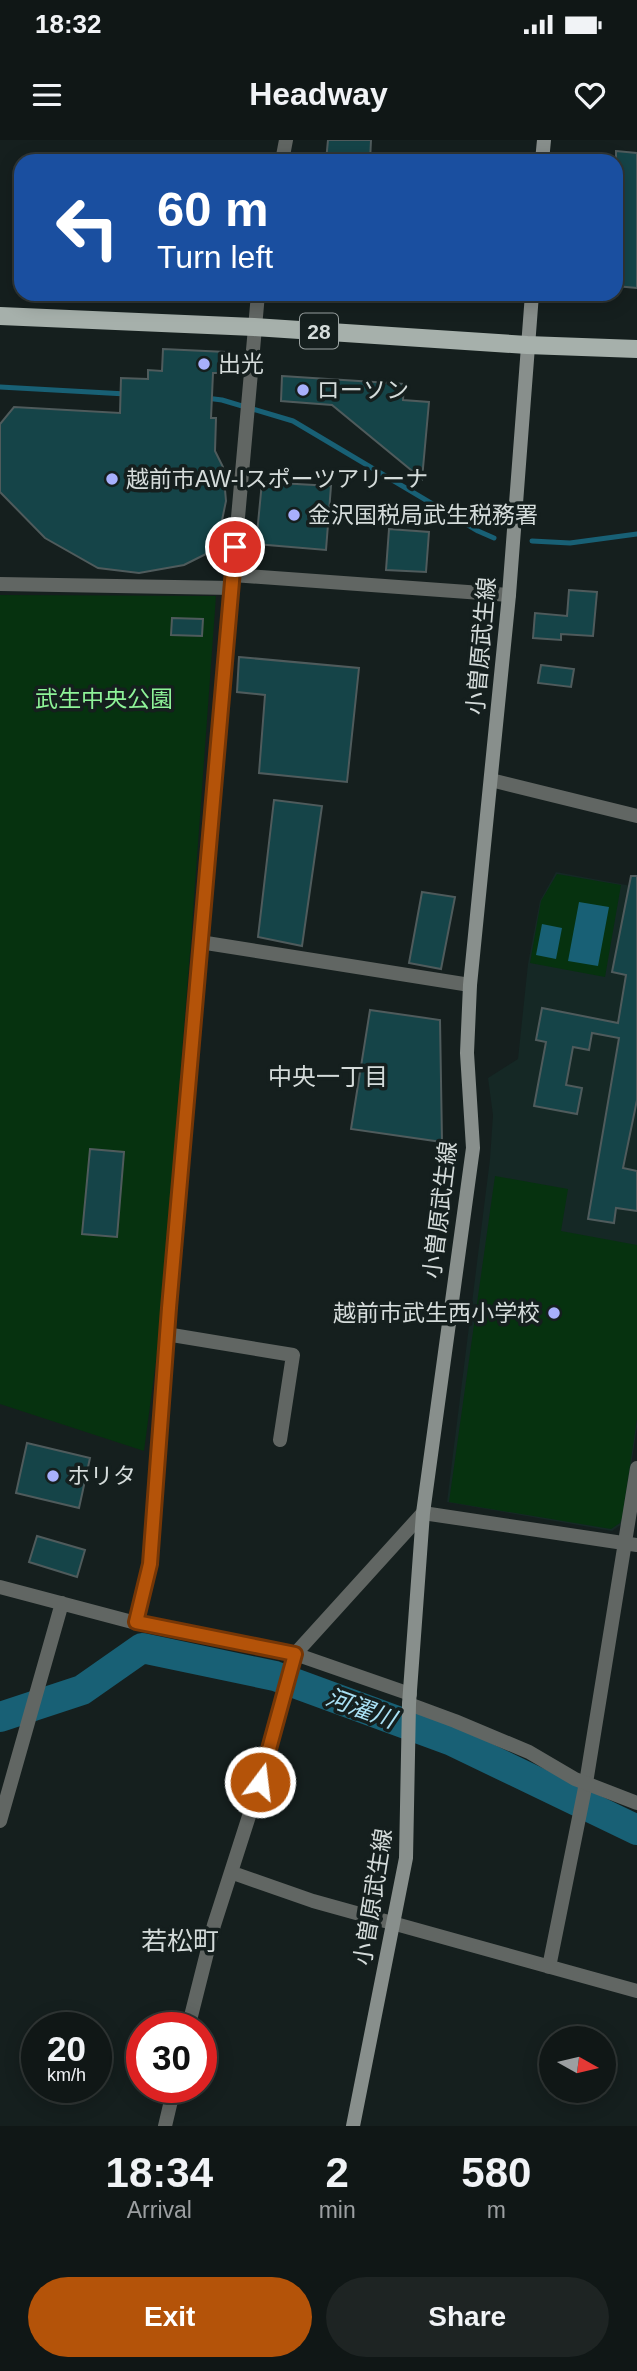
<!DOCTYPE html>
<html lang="en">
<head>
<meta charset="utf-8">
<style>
  body { margin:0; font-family:Helvetica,"Noto Sans JP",sans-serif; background:#1e2423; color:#f1f3f6; height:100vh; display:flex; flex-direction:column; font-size:26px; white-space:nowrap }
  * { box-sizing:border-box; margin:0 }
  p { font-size:23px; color:#9c9fa1 }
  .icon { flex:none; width:38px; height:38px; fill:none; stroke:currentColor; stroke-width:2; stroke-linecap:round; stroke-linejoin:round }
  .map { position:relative; height:1986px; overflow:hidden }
  .side { display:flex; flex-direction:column; background:#101716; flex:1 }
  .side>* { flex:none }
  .top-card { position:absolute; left:14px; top:14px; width:609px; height:147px; border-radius:21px; box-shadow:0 4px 18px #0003,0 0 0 2px #303635; background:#1a4fa0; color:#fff; overflow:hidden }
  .needle { width:46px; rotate:98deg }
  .buttons { position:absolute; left:539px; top:1886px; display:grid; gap:14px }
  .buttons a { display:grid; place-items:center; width:77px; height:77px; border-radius:50%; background:#101716; box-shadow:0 4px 18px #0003,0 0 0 2px #303635; font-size:35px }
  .speed { position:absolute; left:21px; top:1872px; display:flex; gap:14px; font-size:35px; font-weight:700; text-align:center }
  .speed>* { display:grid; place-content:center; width:91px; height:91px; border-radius:50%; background:#101716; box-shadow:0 4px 18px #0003,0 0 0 2px #303635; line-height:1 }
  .speed small { font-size:18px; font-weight:400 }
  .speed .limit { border:10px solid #d22; background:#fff; color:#111 }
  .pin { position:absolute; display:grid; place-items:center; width:60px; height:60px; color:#fff; margin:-30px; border:4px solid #fff; border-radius:50%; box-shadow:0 2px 7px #0007 }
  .me { position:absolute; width:77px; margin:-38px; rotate:15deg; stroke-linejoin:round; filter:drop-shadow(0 0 5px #0008) }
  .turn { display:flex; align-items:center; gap:24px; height:147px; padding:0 28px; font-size:32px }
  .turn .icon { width:91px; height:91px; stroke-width:2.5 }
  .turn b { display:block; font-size:49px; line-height:60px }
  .eta { display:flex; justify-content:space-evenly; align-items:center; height:119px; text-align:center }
  .eta b { font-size:42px; font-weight:700; line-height:49px }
  .primary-button { display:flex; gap:14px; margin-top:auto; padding:14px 28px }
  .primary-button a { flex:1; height:80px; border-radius:42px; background:#b45309; color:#fff; font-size:28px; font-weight:700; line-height:80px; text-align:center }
  .primary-button a+a { background:#1e2423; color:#f1f3f6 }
  .status { display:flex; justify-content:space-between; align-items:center; height:49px; padding:0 35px; background:#101716; direction:ltr }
  .status svg { height:19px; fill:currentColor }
  header { display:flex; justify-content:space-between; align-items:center; height:91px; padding:0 28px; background:#101716; font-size:32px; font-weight:700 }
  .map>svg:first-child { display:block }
  .built { fill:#152825 }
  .green { fill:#06320f }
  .water { fill:#186075 }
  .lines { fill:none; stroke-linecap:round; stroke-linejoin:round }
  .stream { stroke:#186075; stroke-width:5 }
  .river { stroke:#186075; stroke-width:30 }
  .building { fill:#154448; stroke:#4f5b5c; stroke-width:2 }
  .minor { stroke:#616663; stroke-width:14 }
  .tertiary { stroke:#616663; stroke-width:14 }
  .secondary { stroke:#888f8c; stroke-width:14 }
  .primary { stroke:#a6b0ab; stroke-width:18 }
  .route-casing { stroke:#753606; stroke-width:18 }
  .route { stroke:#b45309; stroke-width:12 }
  .poi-dot { fill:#a8b0fc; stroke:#151f1e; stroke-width:2.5 }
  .labels { text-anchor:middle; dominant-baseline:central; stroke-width:7; stroke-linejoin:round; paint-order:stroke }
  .shield { fill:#151f1e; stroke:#9ba3a2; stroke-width:2 }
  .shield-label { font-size:21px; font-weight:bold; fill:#d4dbda }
  .poi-label { font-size:23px; fill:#d4dbda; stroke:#151f1e; text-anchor:start }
  .street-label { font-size:23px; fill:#d4dbda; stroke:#151f1e }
  .park-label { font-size:23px; fill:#8ef398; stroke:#151f1e }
  .neighbourhood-label { font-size:24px; fill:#d4dbda; stroke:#151f1e }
  .water-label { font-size:24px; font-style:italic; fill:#a9e0f4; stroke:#151f1e }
  .quarter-label { font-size:26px; fill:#d4dbda; stroke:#151f1e }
</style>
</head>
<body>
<div class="status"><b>18:32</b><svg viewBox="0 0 49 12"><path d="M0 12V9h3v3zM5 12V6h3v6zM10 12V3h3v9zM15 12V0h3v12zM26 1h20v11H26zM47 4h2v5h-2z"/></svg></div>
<header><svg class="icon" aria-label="menu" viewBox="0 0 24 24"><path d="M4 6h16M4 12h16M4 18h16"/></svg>Headway<svg class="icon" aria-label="heart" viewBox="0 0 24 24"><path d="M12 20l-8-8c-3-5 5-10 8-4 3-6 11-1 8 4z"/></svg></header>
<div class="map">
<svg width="637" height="1986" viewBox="0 0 637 1986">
  <rect width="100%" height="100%" fill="#151f1e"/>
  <path class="built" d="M556,732L637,747V1287L622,1384L612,1391L447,1362L490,1019L493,975L488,938L518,919L528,824L540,761Z"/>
  <path class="green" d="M0,455L216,456L191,800L159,1198L144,1311L0,1264Z
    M557,734L621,745L605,837L530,823L541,761Z
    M495,1036L568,1049L561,1091L637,1105V1279L622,1378L620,1383L611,1389L449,1362Z"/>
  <path class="water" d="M579,762L609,767L598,826L568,821Z
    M542,784L562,788L556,819L536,815Z"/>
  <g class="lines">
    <path class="stream" d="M0,247L126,254
      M206,258L222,260L293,281L478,391L494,398
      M532,401L570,403L637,394"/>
    <path class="river" d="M0,1577L82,1550L142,1508L275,1536L452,1601L637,1690"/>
  </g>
  <path class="building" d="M328,0H371L370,21H326Z
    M616,11L637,13V148L616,146Z
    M163,209L226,212V233H213L211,278H216L215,311L223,327L226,361L216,409L184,425L139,433L98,428L45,398L0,352V284L14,267L120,273L121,238L148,239V230L162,231Z
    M282,236L404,244L403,260L429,262L422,339L332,265L281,261Z
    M262,342L331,346L326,410L256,404Z
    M389,389L429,392L426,432L386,430Z
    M569,450L597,452L593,496L561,494V500L533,498L535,473L567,476Z
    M172,478L203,479L202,496L171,495Z
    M239,517L359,528L347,642L259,633L265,555L237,552Z
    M541,525L574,529L571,547L538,543Z
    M274,660L322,666L302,806L258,797Z
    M631,736H637V960L623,1028L637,1031V1071L616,1068L614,1083L588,1079L619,898L592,893L589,910L573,907L566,945L582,948L577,974L534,966L546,902L536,900L542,868L618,883L626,835L612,832Z
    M422,752L455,757L441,829L409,823Z
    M370,870L440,880L442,1002L351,989Z
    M90,1009L124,1012L117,1097L82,1094Z
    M27,1303L90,1318L79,1368L16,1353Z
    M37,1396L85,1410L77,1437L29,1422Z"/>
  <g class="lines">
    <path class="minor" d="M282,21L286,0
      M233,435L509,455
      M0,444L232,448
      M491,640L637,676
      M200,802L470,845
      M166,1194L293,1215L280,1300
      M0,1447L136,1483L295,1514L410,1554
      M136,1483L150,1424L166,1194L200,802L258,154
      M0,1681L62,1463
      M233,1733L313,1761L637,1851
      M549,1827L586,1643L637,1328
      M188,1888L214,1785L260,1642L295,1514L423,1373L637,1405
      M165,1986L174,1948"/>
    <path class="tertiary" d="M409,1564L455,1581L529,1612L575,1639L637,1663"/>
    <path class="secondary" d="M542,21L544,0
      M353,1986L406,1718L409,1564L423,1373L473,1008L467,913L470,845L509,455L532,154"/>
    <path class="primary" d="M0,176L254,187L527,205L637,209"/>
  </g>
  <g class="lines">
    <defs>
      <path id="route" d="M235,407L169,1168L150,1424L136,1482L295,1514L260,1642"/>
    </defs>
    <use href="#route" class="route-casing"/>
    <use href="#route" class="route"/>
  </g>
  <g class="poi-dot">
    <circle cx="204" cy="224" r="7"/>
    <circle cx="303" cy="250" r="7"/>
    <circle cx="112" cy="339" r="7"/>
    <circle cx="294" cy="375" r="7"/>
    <circle cx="554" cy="1173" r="7"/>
    <circle cx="53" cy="1336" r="7"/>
  </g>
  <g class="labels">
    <rect class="shield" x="300" y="173.5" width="38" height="35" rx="5"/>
    <g class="shield-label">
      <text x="319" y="191">28</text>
    </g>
    <g class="poi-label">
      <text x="218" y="224">出光</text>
      <text x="317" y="250">ローソン</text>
      <text x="126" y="339">越前市AW-Iスポーツアリーナ</text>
      <text x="308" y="375">金沢国税局武生税務署</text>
      <text x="540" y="1173" text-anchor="end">越前市武生西小学校</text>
      <text x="67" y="1336">ホリタ</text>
    </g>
    <g class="street-label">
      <text transform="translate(481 506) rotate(-85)">小曽原武生線</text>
      <text transform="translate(440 1070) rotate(-83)">小曽原武生線</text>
      <text transform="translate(373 1757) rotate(-81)">小曽原武生線</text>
    </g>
    <g class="park-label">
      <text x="104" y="559">武生中央公園</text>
    </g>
    <g class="neighbourhood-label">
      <text x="328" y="936">中央一丁目</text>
    </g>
    <g class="water-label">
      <text transform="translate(361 1568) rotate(20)">河濯川</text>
    </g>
    <g class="quarter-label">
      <text x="180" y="1801">若松町</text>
    </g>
  </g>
</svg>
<div class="buttons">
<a><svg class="needle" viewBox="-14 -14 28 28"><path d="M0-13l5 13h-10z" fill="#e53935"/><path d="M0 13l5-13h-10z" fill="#9c9fa1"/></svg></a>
</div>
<div class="speed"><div>20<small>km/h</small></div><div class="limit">30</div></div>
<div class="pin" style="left:235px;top:407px;background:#d93025"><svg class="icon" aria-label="arrive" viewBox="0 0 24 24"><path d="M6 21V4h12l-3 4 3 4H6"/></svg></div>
<svg class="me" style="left:260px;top:1642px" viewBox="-20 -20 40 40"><circle r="17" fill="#b45309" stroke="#fff" stroke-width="3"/><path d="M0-11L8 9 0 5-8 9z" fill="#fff"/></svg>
<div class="top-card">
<div class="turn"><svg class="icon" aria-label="left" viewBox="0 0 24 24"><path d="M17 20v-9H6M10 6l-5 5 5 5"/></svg><div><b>60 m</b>Turn left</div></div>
</div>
</div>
<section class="side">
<div class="eta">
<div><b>18:34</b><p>Arrival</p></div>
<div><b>2</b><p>min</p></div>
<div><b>580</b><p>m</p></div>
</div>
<div class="primary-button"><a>Exit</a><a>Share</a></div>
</section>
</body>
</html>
